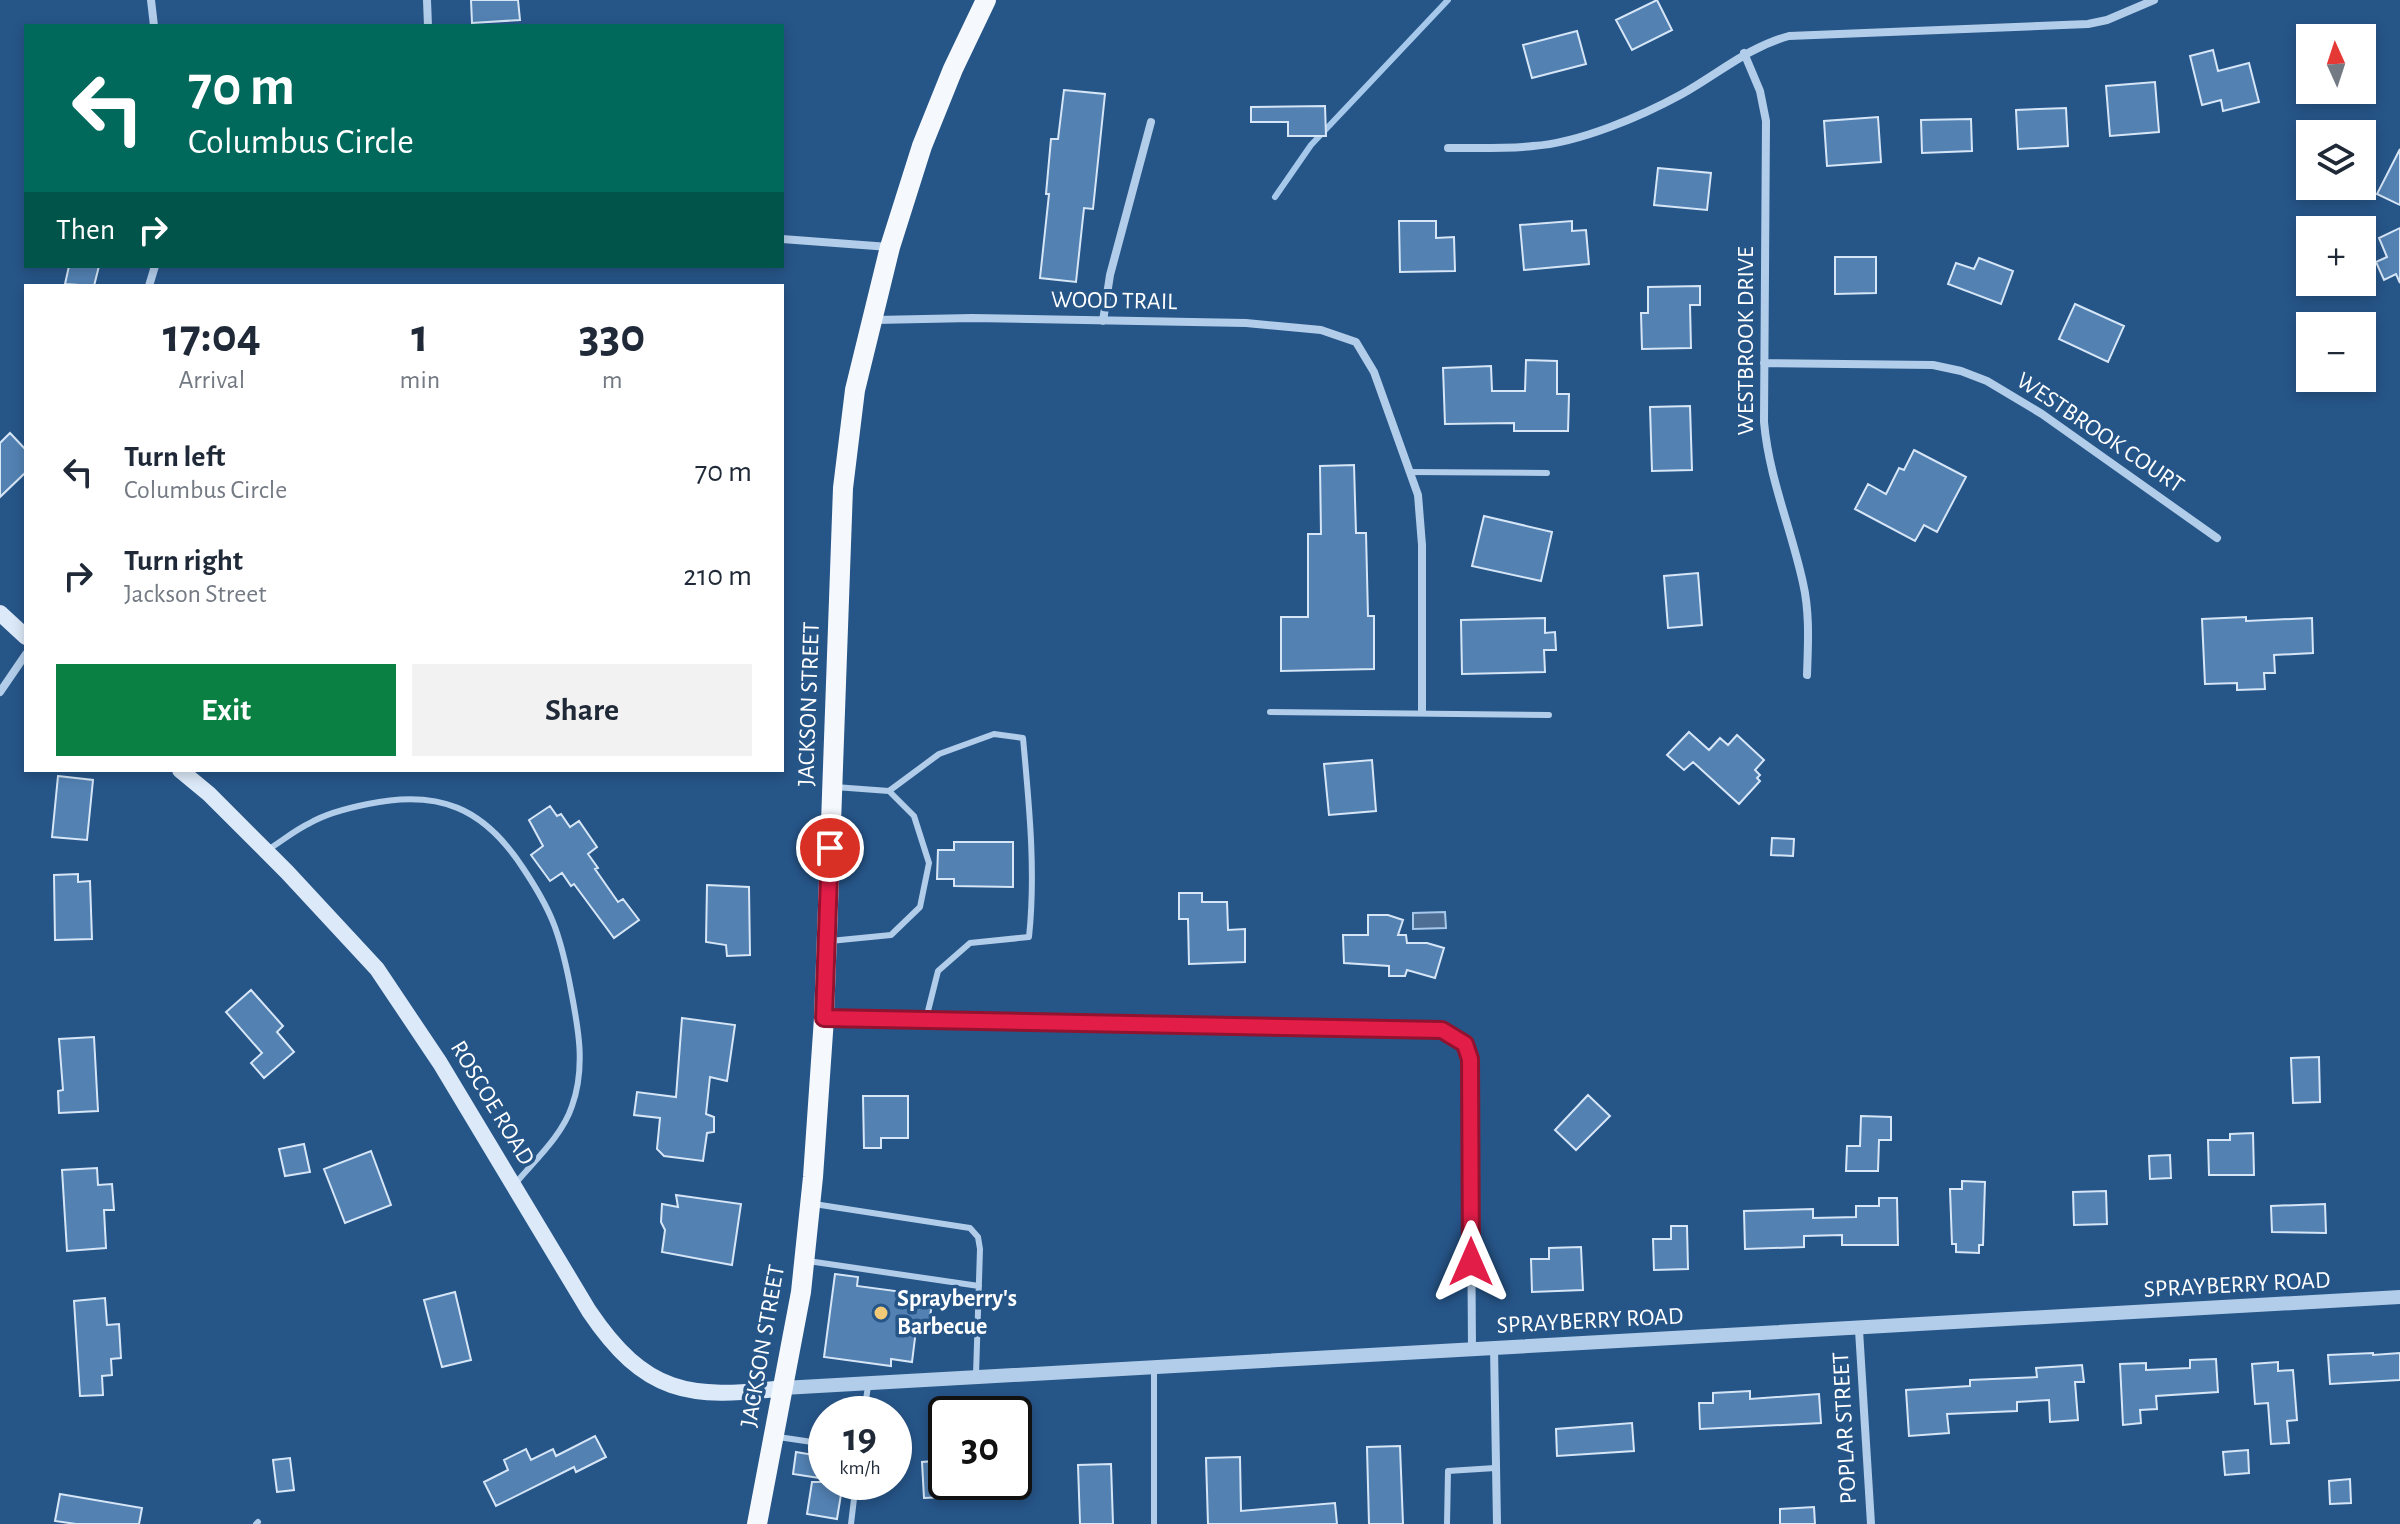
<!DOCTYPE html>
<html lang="en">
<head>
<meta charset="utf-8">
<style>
  body { margin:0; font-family:"Alegreya Sans",sans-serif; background:#f2f2f3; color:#1f2937; height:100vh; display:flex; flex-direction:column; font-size:30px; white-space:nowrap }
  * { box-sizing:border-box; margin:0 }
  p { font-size:26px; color:#747a83 }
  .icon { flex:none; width:44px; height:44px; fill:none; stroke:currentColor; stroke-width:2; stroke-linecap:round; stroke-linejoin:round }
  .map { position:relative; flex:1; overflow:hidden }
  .side { position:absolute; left:24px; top:284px; width:760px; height:488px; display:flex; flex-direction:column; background:#fff; border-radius:0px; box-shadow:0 4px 12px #0003 }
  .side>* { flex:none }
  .banner { position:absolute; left:24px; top:24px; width:760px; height:244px; border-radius:0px; box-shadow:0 4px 12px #0003; background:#00695c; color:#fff; overflow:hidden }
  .needle { width:52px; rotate:357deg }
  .fabs { position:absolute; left:2296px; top:24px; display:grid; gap:16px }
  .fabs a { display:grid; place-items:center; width:80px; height:80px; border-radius:0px; background:#fff; box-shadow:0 4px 12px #0003; font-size:40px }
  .speed { position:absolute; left:808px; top:1396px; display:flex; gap:16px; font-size:40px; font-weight:700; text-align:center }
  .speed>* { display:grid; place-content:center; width:104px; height:104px; border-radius:50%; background:#fff; box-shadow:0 4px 12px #0003; line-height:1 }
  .speed small { font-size:20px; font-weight:400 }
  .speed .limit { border:4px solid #111; border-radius:12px; background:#fff; color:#111 }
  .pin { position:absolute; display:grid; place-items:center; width:68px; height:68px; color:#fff; margin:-34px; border:4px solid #fff; border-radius:50%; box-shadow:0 2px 8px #0007 }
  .me { position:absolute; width:88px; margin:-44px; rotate:0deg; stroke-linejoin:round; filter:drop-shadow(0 0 6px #0008) }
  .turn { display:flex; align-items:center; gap:28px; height:168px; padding:0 32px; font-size:36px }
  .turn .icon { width:104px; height:104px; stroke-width:2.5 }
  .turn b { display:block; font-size:56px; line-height:68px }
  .then { display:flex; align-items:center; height:76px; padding:0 32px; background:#0003; gap:16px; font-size:30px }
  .eta { display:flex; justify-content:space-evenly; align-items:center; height:136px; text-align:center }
  .eta b { font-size:48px; font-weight:700; line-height:56px }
  .cta { display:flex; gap:16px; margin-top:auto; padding:16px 32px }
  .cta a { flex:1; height:92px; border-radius:0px; background:#0b8043; color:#fff; font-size:32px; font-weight:700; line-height:92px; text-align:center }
  .cta a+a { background:#f2f2f3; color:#1f2937 }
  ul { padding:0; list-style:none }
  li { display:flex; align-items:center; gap:24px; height:104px; padding:0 32px }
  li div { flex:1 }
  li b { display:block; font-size:30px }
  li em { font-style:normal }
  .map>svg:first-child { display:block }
  .water { fill:#4e6f93; stroke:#a6c8ea; stroke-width:2 }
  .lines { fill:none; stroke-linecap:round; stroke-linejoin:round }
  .stream { stroke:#a6c8ea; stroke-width:6 }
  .building { fill:#5281b2; stroke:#d6e6f7; stroke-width:2 }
  .service { stroke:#b2cde9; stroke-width:6 }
  .minor { stroke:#b2cde9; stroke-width:8 }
  .tertiary { stroke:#b2cde9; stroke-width:14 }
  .secondary { stroke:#dce9f8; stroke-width:16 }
  .primary { stroke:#f5f9fe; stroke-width:20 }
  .route-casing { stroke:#92132f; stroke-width:20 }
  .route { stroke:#e11d48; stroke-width:14 }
  .poi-dot { fill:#f2c977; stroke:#265588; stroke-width:3 }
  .labels { text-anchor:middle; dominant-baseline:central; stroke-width:7; stroke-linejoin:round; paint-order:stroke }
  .street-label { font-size:24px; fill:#fff; stroke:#265588 }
  .poi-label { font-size:24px; font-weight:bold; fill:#fff; stroke:#265588; text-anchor:start }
</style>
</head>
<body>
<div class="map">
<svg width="2400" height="1524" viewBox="0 0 2400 1524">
  <rect width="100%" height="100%" fill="#265588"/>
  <path class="water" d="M1445,912L1446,928L1413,929V913Z"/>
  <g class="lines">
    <path class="stream" d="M1275,197L1311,145L1448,0"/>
  </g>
  <path class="building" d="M471,0H518L520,20L472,23Z
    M1657,0L1672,30L1632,50L1616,20Z
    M1577,31L1586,64L1532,78L1523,45Z
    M2213,50L2218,71L2249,63L2259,102L2223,111L2221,100L2202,105L2190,56Z
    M2155,82L2159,132L2110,136L2106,86Z
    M1064,90L1105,94L1093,209L1084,208L1076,282L1040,278L1049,194H1046L1051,139H1058Z
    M1325,106L1326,136H1288V122H1251V107Z
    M2066,108L2068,146L2018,149L2016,110Z
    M1878,117L1881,162L1827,166L1824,121Z
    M1971,119L1972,151L1922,153L1921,120Z
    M2400,149V205L2377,194Z
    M1658,168L1711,173L1707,210L1654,205Z
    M1399,221H1436V238L1454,237L1455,271L1400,272Z
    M1572,221V231L1586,230L1589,264L1524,270L1520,225Z
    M2400,228V283L2396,274L2384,280L2376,262L2387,257L2379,238Z
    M1835,257H1876V293L1835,294Z
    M1979,258L2013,271L2001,304L1948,284L1956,263L1974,269Z
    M69,266H99L94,286L65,284Z
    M1700,286V305H1690L1691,348L1642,349L1641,313H1648V287Z
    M2075,304L2124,326L2108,362L2059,339Z
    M1526,360L1557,361V394H1569L1568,431H1514V423L1445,424L1443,368L1491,366L1492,391H1525Z
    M1690,406L1692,470L1652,471L1650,407Z
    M10,433L26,450V472L0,497V443Z
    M1914,450L1966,477L1937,532L1924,525L1915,541L1855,509L1868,484L1886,494L1899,468L1904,470Z
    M1354,465L1356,533H1366L1368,616H1374V669L1281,671V617H1308V534H1321L1320,466Z
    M1484,516L1552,532L1541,581L1472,566Z
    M1698,573L1702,625L1668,628L1664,576Z
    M2246,617V621L2312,618L2313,653L2274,655L2275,673H2264L2265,689L2237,690V683L2205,684L2202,619Z
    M1545,618V633L1555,632L1556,650H1544L1545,672L1462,674L1461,620Z
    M1689,732L1709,750L1720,738L1728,745L1737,735L1764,760L1755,770L1760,775L1757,778L1760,781L1739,804L1693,762L1684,770L1667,755Z
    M1372,760L1376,811L1329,815L1324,764Z
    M58,776L93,780L87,840L52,837Z
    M550,806L557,816L561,814L570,827L579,821L597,847L588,854L598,868L595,869L618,902L623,899L639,920L614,938L574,884L571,886L562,873L550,881L531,855L543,846L529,820Z
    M1772,838L1794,839L1793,856L1771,855Z
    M954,842H1013V887L954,886V879H937L938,850H954Z
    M78,874V882L90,881L92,939L55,940L54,875Z
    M707,885L749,887L750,955L727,956L726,945L706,942Z
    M1179,893H1202V902H1227L1228,930L1245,929V962L1189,964L1188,919H1179Z
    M1368,915H1388L1403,920L1398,935H1406L1407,943H1427L1444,948L1435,978L1407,970L1405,976H1389V966L1344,963L1343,935H1368Z
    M251,990L283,1026L277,1032L294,1052L264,1078L251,1063L262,1053L226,1012Z
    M682,1018L735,1025L727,1081L710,1077L706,1114L714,1117V1132L707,1133L703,1161L664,1156L657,1149L660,1118L634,1115L637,1092L676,1097Z
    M94,1037L98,1111L59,1113L58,1091L63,1090L59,1039Z
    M2319,1057L2320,1102L2293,1103L2291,1058Z
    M1588,1095L1610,1116L1576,1150L1555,1130Z
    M863,1096H908V1138H881V1148H864Z
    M1861,1116L1891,1117V1140H1879L1878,1171H1846L1847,1146H1860Z
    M2253,1133L2254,1175H2209L2208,1140H2230V1134Z
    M304,1144L310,1172L285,1176L279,1149Z
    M371,1151L391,1205L345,1223L324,1169Z
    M2170,1155L2171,1178L2150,1179L2149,1156Z
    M97,1168L98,1185L112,1184L114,1210H104L106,1248L67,1251L62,1170Z
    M1962,1181L1985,1182L1983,1245H1979V1253L1956,1252V1244H1952L1950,1189H1962Z
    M2106,1191L2107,1224L2074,1225L2073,1192Z
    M676,1195L741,1204L732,1265L662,1252L665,1230L661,1222L662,1204L678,1207Z
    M1879,1198H1897L1898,1245H1842V1235L1804,1236V1247L1745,1249L1744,1211L1813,1209V1218L1856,1217V1206H1879Z
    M2325,1204L2326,1233L2272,1232L2271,1206Z
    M1671,1226H1687L1688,1269L1654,1270L1653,1239H1671Z
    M1581,1247L1583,1290L1532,1292L1531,1259H1549V1248Z
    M835,1274L858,1277L857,1286L933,1296L928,1331L916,1330L912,1362L891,1359V1366L824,1357Z
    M455,1292L471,1360L442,1367L424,1300Z
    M105,1298L107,1325L119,1324L121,1358L111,1359L112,1375L102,1376L103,1395L80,1396L74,1301Z
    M2373,1353V1355L2400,1353V1380L2330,1384L2328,1355Z
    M2216,1359L2218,1392L2156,1396L2157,1409L2140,1410L2141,1423L2123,1425L2120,1364L2146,1363V1370L2190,1368V1360Z
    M2278,1362V1371L2293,1370L2297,1420L2287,1421L2289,1443L2271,1444L2268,1403L2255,1404L2252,1364Z
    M2082,1365L2084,1382H2075L2078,1420L2050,1422L2049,1400L2017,1402V1411L1947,1414L1949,1433L1909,1436L1906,1390L1970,1386V1380L2037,1377L2036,1368Z
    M1750,1391V1399L1819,1394L1821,1423L1700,1429L1699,1403H1713V1393Z
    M1632,1423L1634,1451L1557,1456L1556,1429Z
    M595,1436L606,1457L576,1472L574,1467L496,1506L484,1482L508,1470L504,1460L526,1449L531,1460L553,1449L556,1456Z
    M1400,1446L1403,1524H1369L1367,1447Z
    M2248,1450L2249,1473L2225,1475L2223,1452Z
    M796,1452L826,1457V1479L793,1474Z
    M1240,1457L1241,1511L1335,1503L1337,1524H1208L1206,1458Z
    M290,1458L294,1490L277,1492L273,1460Z
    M946,1460V1497L924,1498L922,1462Z
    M1111,1464L1113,1524H1080L1078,1465Z
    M2350,1479L2351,1503L2330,1504L2329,1481Z
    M812,1482H843L837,1519L807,1514Z
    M60,1494L142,1508L139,1524H76L55,1521Z
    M1814,1507L1815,1524H1780V1509Z"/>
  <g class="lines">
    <path class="service" d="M1410,472L1547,473
      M1270,712L1549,715
      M835,787L889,791L939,754L994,734L1023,738C1029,804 1036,871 1029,937L970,943L938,971L926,1019
      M269,849C282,841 295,830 310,823C327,813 348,808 368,804C439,789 484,808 523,868C551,910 559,931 569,980C577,1022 587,1064 572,1106C562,1136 535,1160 515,1184
      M830,941L891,935L920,907L929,863L914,816L889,791
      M814,1204L970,1228L978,1237L980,1249L976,1375
      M808,1261L979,1286
      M1154,1367V1524
      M864,1414L868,1386
      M778,1437L826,1444
      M256,1524L258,1522
      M851,1524L856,1482
      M1447,1524L1448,1471L1495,1468"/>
    <path class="minor" d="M151,0L154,26
      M427,0L428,26
      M1744,53L1760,91L1766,121L1764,422C1769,478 1791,528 1803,583C1810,613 1808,645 1807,675
      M1448,148C1476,148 1505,149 1533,146C1579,143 1642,116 1682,94C1718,74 1748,47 1789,36L2088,24L2107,20L2154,0
      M782,239L889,247
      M149,286L155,266
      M875,320L972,318L1246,323L1321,330L1356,342L1374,372L1418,495L1422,545V712
      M1103,321L1110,275L1151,122
      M1764,363L1933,365L1961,371L1987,381L2042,414L2217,538
      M0,692L26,654
      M824,1018L1442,1030L1465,1044L1470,1059L1472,1348
      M1859,1330L1871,1524
      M1494,1347L1497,1524"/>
    <path class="tertiary" d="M783,1388L2400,1297"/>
    <path class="secondary" d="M0,613L26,637
      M180,770L209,794L287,872L377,969L440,1063L589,1311C645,1394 689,1400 783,1388"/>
    <path class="primary" d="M757,1524L801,1292L813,1177L824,1018L843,488L855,390L890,247L922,146L953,69L986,0"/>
  </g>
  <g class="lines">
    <defs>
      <path id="route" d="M830,848L824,1018L1442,1030L1465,1044L1470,1059L1471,1262"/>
    </defs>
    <use href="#route" class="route-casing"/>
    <use href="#route" class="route"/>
  </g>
  <circle class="poi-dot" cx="881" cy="1313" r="8"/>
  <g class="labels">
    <g class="street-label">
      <text transform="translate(1114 301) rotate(1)">WOOD TRAIL</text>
      <text transform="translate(1746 341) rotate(-90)">WESTBROOK DRIVE</text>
      <text transform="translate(2100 433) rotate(34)">WESTBROOK COURT</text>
      <text transform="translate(809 704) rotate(-88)">JACKSON STREET</text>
      <text transform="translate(492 1103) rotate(59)">ROSCOE ROAD</text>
      <text transform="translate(2237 1285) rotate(-3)">SPRAYBERRY ROAD</text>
      <text transform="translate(1590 1321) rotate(-3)">SPRAYBERRY ROAD</text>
      <text transform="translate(763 1346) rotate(-80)">JACKSON STREET</text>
      <text transform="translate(1845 1428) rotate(-93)">POPLAR STREET</text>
    </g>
    <g class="poi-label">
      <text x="897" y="1299">Sprayberry's<tspan x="897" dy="28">Barbecue</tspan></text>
    </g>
  </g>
</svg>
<div class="fabs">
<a><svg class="needle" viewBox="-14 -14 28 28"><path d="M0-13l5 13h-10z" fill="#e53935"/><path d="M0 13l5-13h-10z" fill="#747a83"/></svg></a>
<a><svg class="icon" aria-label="layers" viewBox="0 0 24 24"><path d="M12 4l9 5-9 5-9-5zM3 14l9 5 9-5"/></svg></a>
<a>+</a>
<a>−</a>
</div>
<div class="speed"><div>19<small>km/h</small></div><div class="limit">30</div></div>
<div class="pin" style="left:830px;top:848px;background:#d93025"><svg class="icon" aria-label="arrive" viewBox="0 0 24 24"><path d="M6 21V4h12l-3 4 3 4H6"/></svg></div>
<svg class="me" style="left:1471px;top:1262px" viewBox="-20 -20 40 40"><path d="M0-17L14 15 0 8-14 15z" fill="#e11d48" stroke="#fff" stroke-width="4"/></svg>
<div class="banner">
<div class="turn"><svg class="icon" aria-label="left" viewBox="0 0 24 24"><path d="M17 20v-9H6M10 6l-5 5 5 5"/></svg><div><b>70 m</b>Columbus Circle</div></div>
<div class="then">Then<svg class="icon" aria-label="right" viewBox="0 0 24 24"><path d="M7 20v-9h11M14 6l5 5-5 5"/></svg></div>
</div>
<section class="side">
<div class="eta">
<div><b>17:04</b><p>Arrival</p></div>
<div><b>1</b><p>min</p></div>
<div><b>330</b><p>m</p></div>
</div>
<ul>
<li><svg class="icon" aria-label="left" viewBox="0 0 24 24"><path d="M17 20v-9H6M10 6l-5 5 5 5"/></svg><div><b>Turn left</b><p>Columbus Circle</p></div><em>70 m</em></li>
<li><svg class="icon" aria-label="right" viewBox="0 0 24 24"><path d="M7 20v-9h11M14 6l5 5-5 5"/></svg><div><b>Turn right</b><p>Jackson Street</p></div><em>210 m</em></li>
</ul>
<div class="cta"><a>Exit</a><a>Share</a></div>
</section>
</div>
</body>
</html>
